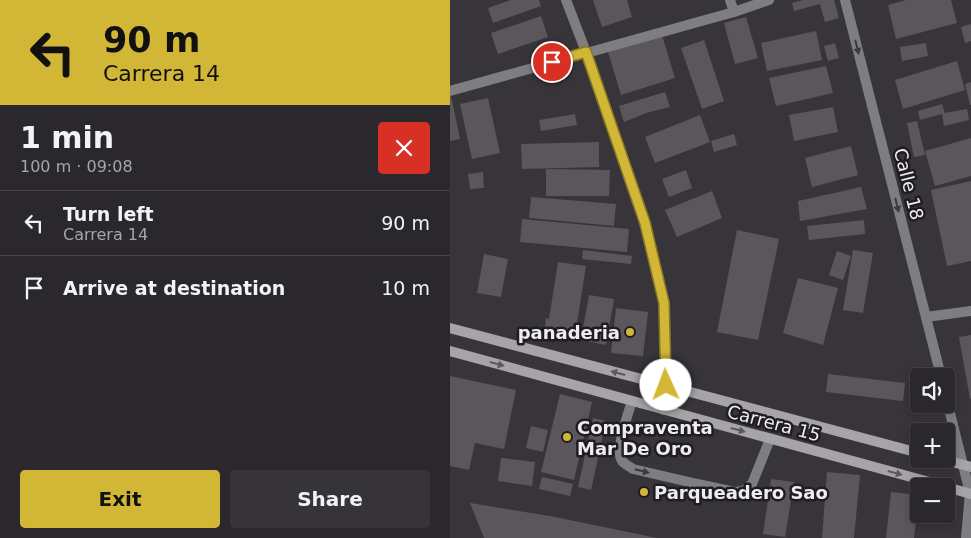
<!DOCTYPE html>
<html lang="en">
<head>
<meta charset="utf-8">
<style>
  body { margin:0; font-family:"DejaVu Sans",sans-serif; background:#363438; color:#f1f3f6; height:100vh; display:flex; flex-direction:column; font-size:19px; white-space:nowrap }
  * { box-sizing:border-box; margin:0 }
  p { font-size:16px; color:#a5a6a9 }
  .icon { flex:none; width:28px; height:28px; fill:none; stroke:currentColor; stroke-width:2; stroke-linecap:round; stroke-linejoin:round }
  .map { position:relative; flex:1; overflow:hidden }
  .details { display:flex; flex-direction:column; background:#2a282c; width:450px }
  .details>* { flex:none }
  .banner { background:#d2b736; color:#111; overflow:hidden }
  .buttons { position:absolute; left:460px; top:368px; display:grid; gap:10px }
  .buttons a { display:grid; place-items:center; width:45px; height:45px; border-radius:5px; background:#2a282c; box-shadow:0 2px 8px #0003,0 0 0 1px #464448; font-size:25px }
  .pin { position:absolute; display:grid; place-items:center; width:42px; height:42px; color:#fff; margin:-21px; border:2px solid #fff; border-radius:50%; box-shadow:0 1px 5px #0007 }
  .me { position:absolute; width:55px; margin:-28px; rotate:358deg; stroke-linejoin:round; filter:drop-shadow(0 0 4px #0008) }
  .turn { display:flex; align-items:center; gap:18px; height:105px; padding:0 20px; font-size:22px }
  .turn .icon { width:65px; height:65px; stroke-width:2.5 }
  .turn b { display:block; font-size:35px; line-height:42px }
  .round { display:grid; place-items:center; flex:none; width:52px; height:52px; border-radius:5px; background:#363438 }
  .headline { display:flex; align-items:center; justify-content:space-between; height:85px; padding:0 20px }
  h1 { font-size:30px; font-weight:700; line-height:38px }
  .cta { display:flex; gap:10px; margin-top:auto; padding:10px 20px }
  .cta a { flex:1; height:58px; border-radius:5px; background:#d2b736; color:#111; font-size:20px; font-weight:700; line-height:58px; text-align:center }
  .cta a+a { background:#363438; color:#f1f3f6 }
  ul { padding:0; list-style:none }
  li { display:flex; align-items:center; gap:15px; height:65px; padding:0 20px; border-top:1px solid #464448 }
  li div { flex:1 }
  li b { display:block; font-size:19px }
  li em { font-style:normal }
  main { display:flex; flex:1; min-height:0 }
  .map>svg:first-child { display:block }
  .building { fill:#5a565b }
  .lines { fill:none; stroke-linecap:round; stroke-linejoin:round }
  .lane { stroke:#7e7d7f; stroke-width:10 }
  .street { stroke:#7e7d7f; stroke-width:10 }
  .secondary { stroke:#a7a4a8; stroke-width:10 }
  .oneway { fill:#3c3a3c }
  .oneway2 { fill:#5c5a5d }
  .route-casing { stroke:#887723; stroke-width:12 }
  .route { stroke:#d2b736; stroke-width:9 }
  .poi-dot { fill:#d2b736; stroke:#1f1d20; stroke-width:2 }
  .labels { text-anchor:middle; dominant-baseline:central; stroke-width:5; stroke-linejoin:round; paint-order:stroke }
  .street-label { font-size:18px; fill:#eeecef; stroke:#1f1d20 }
  .poi-label { font-size:18px; font-weight:bold; fill:#eeecef; stroke:#1f1d20; text-anchor:start }
</style>
</head>
<body>
<main>
<section class="details">
<div class="banner">
<div class="turn"><svg class="icon" aria-label="left" viewBox="0 0 24 24"><path d="M17 20v-9H6M10 6l-5 5 5 5"/></svg><div><b>90 m</b>Carrera 14</div></div>
</div>
<div class="headline"><div><h1>1 min</h1><p>100 m · 09:08</p></div><a class="round" style="background:#d93025;color:#fff"><svg class="icon" aria-label="close" viewBox="0 0 24 24"><path d="M6 6l12 12M18 6L6 18"/></svg></a></div>
<ul>
<li><svg class="icon" aria-label="left" viewBox="0 0 24 24"><path d="M17 20v-9H6M10 6l-5 5 5 5"/></svg><div><b>Turn left</b><p>Carrera 14</p></div><em>90 m</em></li>
<li><svg class="icon" aria-label="arrive" viewBox="0 0 24 24"><path d="M6 21V4h12l-3 4 3 4H6"/></svg><div><b>Arrive at destination</b></div><em>10 m</em></li>
</ul>
<div class="cta"><a>Exit</a><a>Share</a></div>
</section>
<div class="map">
<svg width="521" height="538" viewBox="0 0 521 538">
  <rect width="100%" height="100%" fill="#38353a"/>
  <path class="building" d="M61,0H89L91,6L43,23L38,8Z
    M143,0H177L182,17L152,27Z
    M353,0H384L389,18L375,22L370,4L344,11L342,3Z
    M456,0H501L507,23L446,39L438,5Z
    M91,16L98,37L48,54L41,33Z
    M296,17L308,58L285,64L274,23Z
    M521,24V41L515,43L511,27Z
    M366,31L372,60L317,71L311,43Z
    M212,35L225,78L171,95L158,52Z
    M254,40L274,101L252,109L231,48Z
    M385,43L389,58L378,61L374,46Z
    M476,43L478,56L452,61L450,47Z
    M507,61L515,90L453,109L445,80Z
    M376,66L383,93L326,106L319,78Z
    M521,82V105H520L515,84Z
    M215,92L220,107L196,113L174,122L169,106Z
    M1,96L10,139L0,141V97Z
    M38,98L50,153L22,159L10,104Z
    M492,104L495,113L517,109L519,120L494,126L492,114L470,120L468,111Z
    M383,107L388,132L344,141L339,115Z
    M125,114L127,125L91,131L89,120Z
    M250,115L260,142L205,163L195,137Z
    M467,121L475,155L464,157L457,123Z
    M284,134L287,145L264,152L261,141Z
    M521,138V176L485,186L475,151Z
    M149,142V167L72,169L71,144Z
    M401,146L408,175L362,187L355,158Z
    M96,169L160,170L159,196H96Z
    M236,170L242,188L219,197L212,179Z
    M33,172L34,188L20,189L18,174Z
    M521,181V261L497,266L481,190Z
    M411,187L417,209L350,221L348,201Z
    M262,191L272,218L227,237L215,210Z
    M81,197L166,204L164,226L79,218Z
    M72,219L179,229L177,252L70,242Z
    M414,220L415,234L359,240L357,226Z
    M287,230L329,239L308,340L267,332Z
    M133,250L182,256L181,264L132,259Z
    M403,250L423,253L413,313L393,310Z
    M387,251L401,256L393,280L379,275Z
    M34,254L58,259L51,297L27,293Z
    M108,262L136,266L127,323H124L122,338L94,334L96,318L99,319Z
    M348,278L388,288L373,345L333,333Z
    M139,295L164,299L156,345L131,340Z
    M166,308L198,312L193,356L161,353Z
    M521,335V398L520,399L509,337Z
    M378,374L455,383L453,401L376,392Z
    M0,376L66,390L54,449L25,443L19,470L0,466Z
    M110,394L142,402L124,480L91,472Z
    M143,418L156,421L141,490L128,487Z
    M81,426L98,430L93,452L76,448Z
    M51,458L85,462L82,486L48,481Z
    M377,472L410,475L404,538H372Z
    M92,477L123,484L120,496L89,489Z
    M321,479L344,482L335,537L313,534Z
    M441,492L469,495L464,538H436Z
    M20,503L100,516L207,538H34Z"/>
  <g class="lines">
    <path class="lane" d="M476,317L521,311
      M182,401C178,414 166,447 171,459C173,464 179,466 183,469L239,482L285,492L293,491L302,484L320,439"/>
    <path class="street" d="M116,0L136,52L195,223L214,303L216,385L214,410
      M280,0L284,12
      M395,0L491,376
      M0,91L284,12L319,0
      M496,397L520,493L516,538"/>
    <path class="secondary" d="M0,328L469,453
      M0,351L494,486
      M491,459L521,467
      M496,487L521,494"/>
  </g>
  <defs><path id="oneway-solid" d="M-6-.8H1V-3.2L6.5 0L1 3.2V.8H-6Z" transform="scale(1.25)"/></defs>
  <g class="oneway">
    <use href="#oneway-solid" transform="translate(407 47) rotate(76)"/>
    <use href="#oneway-solid" transform="translate(447 205) rotate(76)"/>
    <use href="#oneway-solid" transform="translate(192 471) rotate(14)"/>
  </g>
  <g class="oneway2">
    <use href="#oneway-solid" transform="translate(47 364) rotate(15)"/>
    <use href="#oneway-solid" transform="translate(168 373) rotate(-165)"/>
    <use href="#oneway-solid" transform="translate(288 430) rotate(15)"/>
    <use href="#oneway-solid" transform="translate(445 473) rotate(15)"/>
  </g>
  <g class="lines">
    <defs>
      <path id="route" d="M102,62L136,52L195,223L214,303L216,385"/>
    </defs>
    <use href="#route" class="route-casing"/>
    <use href="#route" class="route"/>
  </g>
  <g class="poi-dot">
    <circle cx="180" cy="332" r="5"/>
    <circle cx="117" cy="437" r="5"/>
    <circle cx="194" cy="492" r="5"/>
  </g>
  <g class="labels">
    <g class="street-label">
      <text transform="translate(459 184) rotate(76)">Calle 18</text>
      <text transform="translate(324 423) rotate(15)">Carrera 15</text>
    </g>
    <g class="poi-label">
      <text x="170" y="332" text-anchor="end">panaderia</text>
      <text x="127" y="427">Compraventa<tspan x="127" dy="21">Mar De Oro</tspan></text>
      <text x="204" y="492">Parqueadero Sao</text>
    </g>
  </g>
</svg>
<div class="buttons">
<a><svg class="icon" aria-label="sound" viewBox="0 0 24 24"><path d="M4 9h4l5-4v14l-5-4H4zM17 9q2 3 0 6"/></svg></a>
<a>+</a>
<a>−</a>
</div>
<div class="pin" style="left:102px;top:62px;background:#d93025"><svg class="icon" aria-label="arrive" viewBox="0 0 24 24"><path d="M6 21V4h12l-3 4 3 4H6"/></svg></div>
<svg class="me" style="left:216px;top:385px" viewBox="-20 -20 40 40"><circle r="19" fill="#fff"/><path d="M0-13L10 11 0 6-10 11z" fill="#d2b736"/></svg>
</div>
</main>
</body>
</html>
